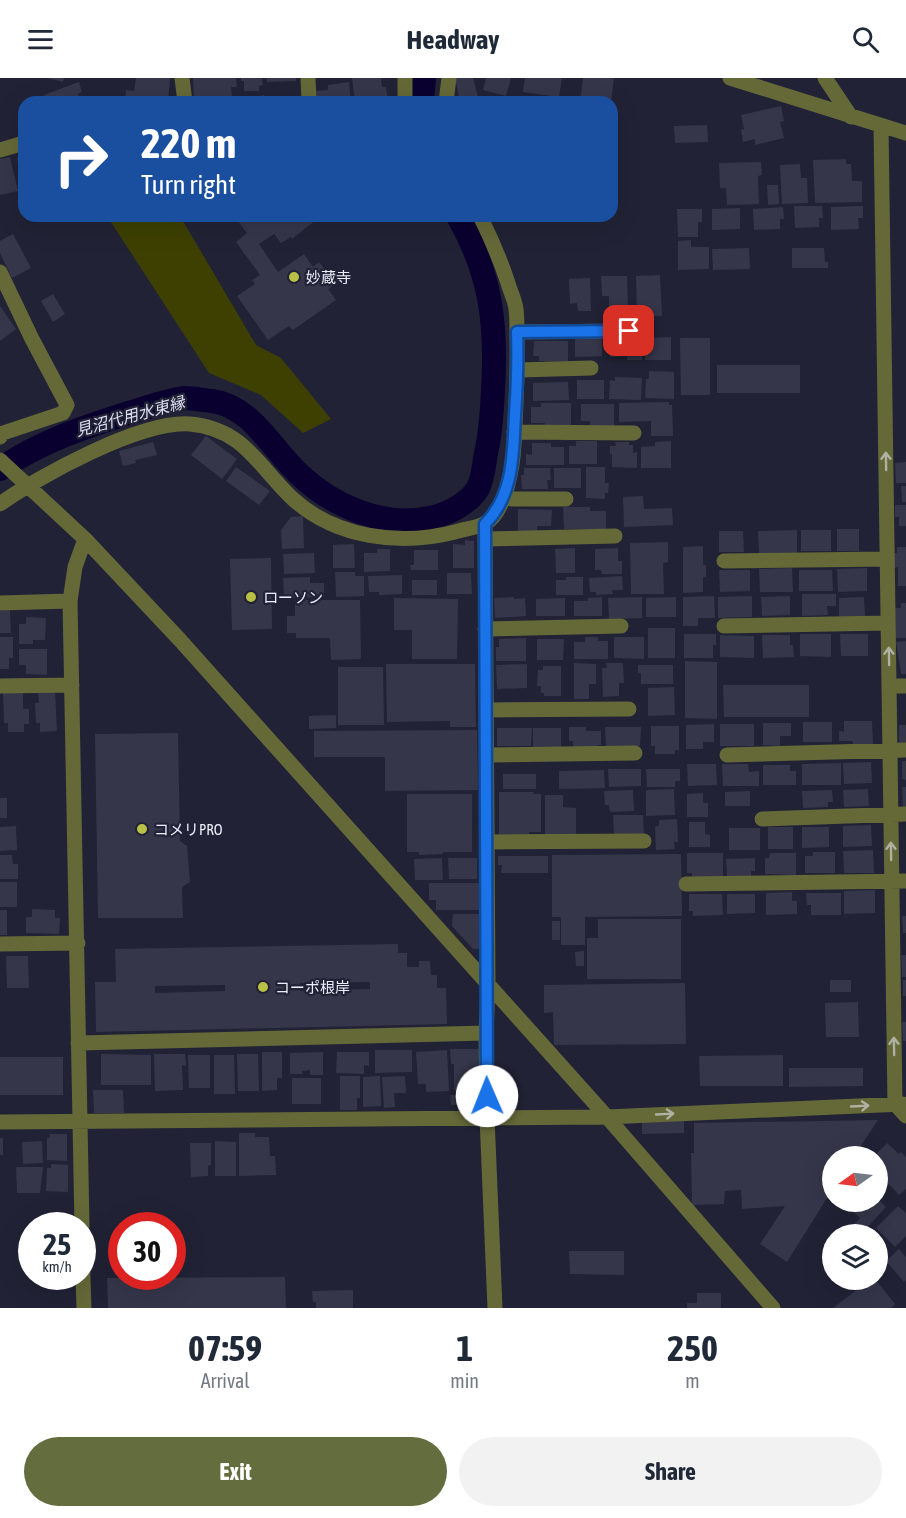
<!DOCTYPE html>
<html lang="en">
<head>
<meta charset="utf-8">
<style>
  body { margin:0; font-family:"Asap Condensed","Noto Sans JP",sans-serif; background:#f2f2f3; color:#1f2937; height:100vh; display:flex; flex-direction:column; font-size:22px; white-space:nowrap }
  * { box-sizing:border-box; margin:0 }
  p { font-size:20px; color:#747a83 }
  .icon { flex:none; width:33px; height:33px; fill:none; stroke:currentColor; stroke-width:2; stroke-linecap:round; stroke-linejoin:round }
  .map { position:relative; height:1230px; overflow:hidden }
  .panel { display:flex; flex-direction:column; background:#fff; flex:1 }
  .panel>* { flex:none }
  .guide { position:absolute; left:18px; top:18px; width:600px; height:126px; border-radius:18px; box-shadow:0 6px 24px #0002; background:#1a4fa0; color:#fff; overflow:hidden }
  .needle { width:39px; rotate:256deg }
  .fabs { position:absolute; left:822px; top:1068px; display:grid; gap:12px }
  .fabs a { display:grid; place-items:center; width:66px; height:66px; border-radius:50%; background:#fff; box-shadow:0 6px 24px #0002; font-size:30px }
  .speed { position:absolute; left:18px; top:1134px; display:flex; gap:12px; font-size:30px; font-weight:700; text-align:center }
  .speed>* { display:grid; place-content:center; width:78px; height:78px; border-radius:50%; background:#fff; box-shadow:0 6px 24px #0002; line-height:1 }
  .speed small { font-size:15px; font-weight:400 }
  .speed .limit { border:9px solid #d22; background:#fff; color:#111 }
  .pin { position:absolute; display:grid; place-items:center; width:51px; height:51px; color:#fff; margin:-26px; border-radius:12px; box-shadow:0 3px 9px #0006 }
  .me { position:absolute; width:66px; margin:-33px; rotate:359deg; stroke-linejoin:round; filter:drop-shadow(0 0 4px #0008) }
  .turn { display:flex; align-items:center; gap:21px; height:126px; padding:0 24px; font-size:27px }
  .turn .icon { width:78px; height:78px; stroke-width:2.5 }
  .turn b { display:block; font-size:42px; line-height:51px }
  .eta { display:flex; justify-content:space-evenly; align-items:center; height:102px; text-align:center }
  .eta b { font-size:36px; font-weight:700; line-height:42px }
  .primary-button { display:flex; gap:12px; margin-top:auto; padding:12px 24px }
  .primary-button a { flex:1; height:69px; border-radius:36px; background:#646d3e; color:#fff; font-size:24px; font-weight:700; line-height:69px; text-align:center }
  .primary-button a+a { background:#f2f2f3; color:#1f2937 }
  header { display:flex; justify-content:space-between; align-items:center; height:78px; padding:0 24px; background:#fff; font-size:27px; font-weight:700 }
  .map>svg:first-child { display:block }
  .green { fill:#3d4000 }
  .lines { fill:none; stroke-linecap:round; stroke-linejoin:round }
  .canal { stroke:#0a0030; stroke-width:24 }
  .building { fill:#35364a; fill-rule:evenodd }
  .minor { stroke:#656938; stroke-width:15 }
  .oneway { stroke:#afb2a3 }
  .route-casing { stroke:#114b97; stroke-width:15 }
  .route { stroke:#1a73e8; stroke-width:10 }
  .poi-dot { fill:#b9c046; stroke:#212235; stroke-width:2 }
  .labels { text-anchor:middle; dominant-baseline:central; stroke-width:4.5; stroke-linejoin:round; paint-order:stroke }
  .poi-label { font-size:15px; fill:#ecedfa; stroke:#212235; text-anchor:start }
  .water-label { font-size:16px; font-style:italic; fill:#dedff2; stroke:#212235 }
</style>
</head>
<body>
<header><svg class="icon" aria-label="menu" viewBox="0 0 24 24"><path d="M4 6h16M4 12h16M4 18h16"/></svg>Headway<svg class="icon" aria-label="search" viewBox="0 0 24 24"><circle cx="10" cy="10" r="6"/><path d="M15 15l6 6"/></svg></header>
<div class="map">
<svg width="906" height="1230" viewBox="0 0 906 1230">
  <rect width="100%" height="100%" fill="#212235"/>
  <path class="green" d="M107,138H180L256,267L281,280L331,341L303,355L261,317L209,295Z"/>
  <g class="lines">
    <path class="canal" d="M422,24L424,0
      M0,391C42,363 84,349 132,334C149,329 168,322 185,320C193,320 203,322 212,323C252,328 273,373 300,397C333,428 383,450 429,440C446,437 469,426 478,410C483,401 484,386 486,375C491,354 492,334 493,312C497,246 491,196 458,138"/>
  </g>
  <path class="building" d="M47,0H64L63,4Z
    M136,0H170L168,24H125L126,12L134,13Z
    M193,0H236L237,9H231L232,20L194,22Z
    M241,0H262L263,7L259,8V13H244V3H241Z
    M267,0H296V3L267,4Z
    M352,0H381L382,9H386L388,24H355Z
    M455,0H473L478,19L460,23Z
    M486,0H511L506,18L483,12Z
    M525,0H562L559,19L523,14Z
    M583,0H614L611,24H580Z
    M79,4L82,14L78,16L81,24H46L44,17Z
    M349,4L351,24H316L315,13L328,12V7Z
    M264,17L266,24H243L242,22Z
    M537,18L552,20V24H527L526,21Z
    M94,19L115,21V24H94Z
    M298,19V24H273V23Z
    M781,28L784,43L780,44L784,60L755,67V61L743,64L741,52L744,51L741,37Z
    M707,47L708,64L675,65L674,48Z
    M24,78V108H23L17,80Z
    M10,79L18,113L0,117V81Z
    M846,81V86H851L852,103H862V124L815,125L813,82Z
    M761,84L762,97L758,98L759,126L727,127L726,110H720L719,85Z
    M800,86L801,100H807L808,125L782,126L780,87Z
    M767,107H778L779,126L768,127Z
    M794,128H822L823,140H819V149L795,150Z
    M863,128V140H858L859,151L831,152V129Z
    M783,129L784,141H780V151L754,152L753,131Z
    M740,130V151L712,152V131Z
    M677,131H702V144H698V159H678Z
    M234,138H321L292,161L291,159L281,165L274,156L259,166L278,194L304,176L313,189L319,184L336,206L328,211L336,222L293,252L289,248L268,262L237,218L255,206L252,202L260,197L236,164L247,155Z
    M13,156L31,190L12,200L0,175V163Z
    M691,162V169H709V191L678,192V163Z
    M749,170L750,191L713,192L712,171Z
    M792,170H824L825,184H828V190H792Z
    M660,197L662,238H637L636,198Z
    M601,198H627L628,230H609V218H602Z
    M590,200L591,233H578L577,225L570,226L569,201Z
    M53,216L65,236L53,244L41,223Z
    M0,228L16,251L0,263Z
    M671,259V282H645V260Z
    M575,260H602V278L575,279Z
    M680,260H710V317H681Z
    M642,261V282H627V278L610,279L609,262Z
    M534,263H568V284L539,283V278H533Z
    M717,287H800V315H717Z
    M649,293L674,294V321L645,320L646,301H649Z
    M615,299L642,300L641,322L609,321L610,302L615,303Z
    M577,302H604V321H577Z
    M568,304L569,322L533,323V305Z
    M669,324V327H672L673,358H651V343L619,344V325Z
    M541,325H571V349H545V345H531V329H541Z
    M581,326H614V348H590V343H581Z
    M206,358L237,381L222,401L191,377Z
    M576,363H597V386H569V368H576Z
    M671,363V390H641V369L655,368V364Z
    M153,364L157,377L135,382L136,385L123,388L119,373Z
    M615,364H629V367H633V375L637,374V390L612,389V376H610V368H616Z
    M532,365H551V369H564V387H526V376L532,377Z
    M906,384V405H896L895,385Z
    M236,389L270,413L259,427L226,403Z
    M586,389H605V405H609L608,415H605V421L586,420Z
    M524,390H550L551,402H547L548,411H522L521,397H524Z
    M554,390H581V410H554Z
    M901,408H906V424H902Z
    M643,418L644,431L672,430L673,447L624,449L623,419Z
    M895,427H906V448H899V439H895Z
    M563,429H590V433H606V451H564Z
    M518,431L552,432L551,448H537V453H518Z
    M303,438L304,470L282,471L281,452L291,439Z
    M837,451H859V473H837Z
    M797,452V475L759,476L758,453Z
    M801,452H831V473H801Z
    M719,453H743L744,474H719Z
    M465,462L474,463V490H453V466L465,467Z
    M668,464V484L663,485L664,516H631L630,465Z
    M354,466L355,490H333V467Z
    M703,468V487H706V499H703V514L683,515V469Z
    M897,469H906V508H898V489L893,490V475H897Z
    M575,470V495H556L555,471Z
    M618,470V483H622V496H602L601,492H595V471Z
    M377,471H390V493L364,494V475H377Z
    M414,472H438V492H411L410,487H414Z
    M314,475L315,495L284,496L283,476Z
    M271,480L272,551L232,552L230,481Z
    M792,490L793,514H760L759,491Z
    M867,490V513L838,514L837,491Z
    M719,492H750V513L720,514Z
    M799,492H832L833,513H799Z
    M335,494H355V498H364V518L336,519Z
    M447,495H471L472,516H447Z
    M402,497V516L379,517V514H369L368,498Z
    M622,498L623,512H612L613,516L596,517V514H590L589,500Z
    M310,499V505H324V519L284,520L283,500Z
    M566,499H583V517H556V502H566Z
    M412,502H437V517H412Z
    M802,516H836V528H827L828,537L802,538Z
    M714,518L715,540H698V548H683V519Z
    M752,518V539L718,540V519Z
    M790,518V537L762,538L761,519Z
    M514,519V521L525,520L526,538L495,540L494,520Z
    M602,519V538H574V523H588V520Z
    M642,519V540L609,541L608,520Z
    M676,519V539H646V520Z
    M864,519L865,538L839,539V520Z
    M394,520L458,521L457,581H412V552H394Z
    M565,520V538H536V521Z
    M295,522H360L361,581L331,582L330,560H296V555H287V538H295Z
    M901,525H906V560H893V530H901Z
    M10,532L11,555H0V533Z
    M26,539L46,540L45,562H33V566H19V546H26Z
    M648,550H675V580H648Z
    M684,556H716V567H713V580H684Z
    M800,556H831V579L800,578Z
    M840,556H868V578H841Z
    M720,557L754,558V580L720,579Z
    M762,557H790V567H793L794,579L763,580Z
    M0,559H13V580H9V591H0Z
    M585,559H598V563H608V581H574V564H585Z
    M614,559H644V581L614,580Z
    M526,560V583H496V569H499V561Z
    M537,561H564L563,582H537Z
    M906,563V596H901L896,564Z
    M19,571H47V597L26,596V587H19Z
    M685,583L717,584V641L685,640Z
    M574,585L596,586V606H589V621H574Z
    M606,585H623L624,605H619V618L603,619L602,590H607Z
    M386,586H475L476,649H450V643L387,644Z
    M527,586V610L497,611L496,587Z
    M638,587H673V606H641V595H638Z
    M543,588H561V618H544V615H541V608H537L538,592H543Z
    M338,589H383L384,647H338Z
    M723,607H809V639H724Z
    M674,609L675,637L648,638V610Z
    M3,613H23V631H29V646H24V654H8V645H4Z
    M38,614H55L57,653L40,654V645H36L35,625H39Z
    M336,637V650L309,651V638Z
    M844,643H872L873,666L853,667V663H839V653L844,654Z
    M803,644H832V664H803Z
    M763,645H791V658H780V668L763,667Z
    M714,646V664H703V671H686V647Z
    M720,646H754V668H720Z
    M899,647H906V665H899Z
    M651,648H679V672H675V676H655V668H651Z
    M569,649H586V653H601V667H598V672L573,671V663H569Z
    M605,649H641L640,668H606Z
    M497,650H532L531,668H497Z
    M533,650H561V670L533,671Z
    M477,652L478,712L385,713V679H314V653Z
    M178,655L180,763L187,768L190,804L182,809L183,840H98L95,656Z
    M902,683H906V702L902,701Z
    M871,684L872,705L844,706L843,685Z
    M841,685V707H802V686Z
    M687,686H716L717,707L688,708Z
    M722,686H748L749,694L759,693V708H723Z
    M763,687H790V693H796V707H763Z
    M608,691H641V708L609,709Z
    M646,691H680V703H675V709H647Z
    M604,692L605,710L559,711V693Z
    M503,696H536V711H503Z
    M902,709H906V730H903Z
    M674,711L675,737L646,738V712Z
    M868,711L869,728L844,729L843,712Z
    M633,712L634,733L610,734L609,727H605L604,713Z
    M832,712L833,724H828V729L803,730L802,713Z
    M750,713V728H725V714Z
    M499,714H534L533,716H541V754H529V756H499Z
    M703,715V725H708V739H687V716Z
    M407,716H472V774H443V776L419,777V774H407Z
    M545,717H563V729L576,730V758H545Z
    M0,720H7V740H0Z
    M613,737H643L644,759H614Z
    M677,741L678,764H674L675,771L656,772L655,748H659V742Z
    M689,744H705V756L710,757V769H689Z
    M871,747L872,768L843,769V748Z
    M16,748L17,772L0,773V749Z
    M768,749H793V771H768Z
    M802,749H829V769L802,770Z
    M729,750H760V772H729Z
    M873,772L874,795H844L843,773Z
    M813,774H835V795H805V778H813Z
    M687,775H723V799L692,800V795H687Z
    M770,775H796V797L765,796V780H769Z
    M681,776L682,838L585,839V867H561V839H552V777Z
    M0,777H12L13,786H18V801H0Z
    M498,778H548V795H501L502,787H498Z
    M442,780L443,802H415L414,781Z
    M448,780H477V801H449Z
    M755,780V793H751V799H727L726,781Z
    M0,804H17V829H0Z
    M429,805H479V832H436V822H429Z
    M875,812V835L844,836V813Z
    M792,814V823H797V836L766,837V815Z
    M806,815H841V837H811V827H807Z
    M689,816H722L723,837L693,838V833H689Z
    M727,816H755V835L727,836Z
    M32,831L55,832V840H60L59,856L26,855V839H32Z
    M0,832H7V857H0Z
    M453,836H480V871H473L452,848Z
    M902,838H906V855H903Z
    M598,841H681V901H587V860H598Z
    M552,843H560V862H552Z
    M398,866V875H407V889H419V883H430L431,897H437V910H446L447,946L96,954L95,904H116L115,871ZM370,904V911L300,913V905ZM225,907V913L155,915V908Z
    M584,873V888H576L575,874Z
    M901,877H906V899H902Z
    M6,878H28L29,910H7Z
    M830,902H851V914H830Z
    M903,902H906V918H903Z
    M685,905L686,966L554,967L553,934L544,935V907Z
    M858,924L859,959H826L825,925Z
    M902,944H906V963H903Z
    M450,971H479V1012H454V986H451Z
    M375,972H412V994L375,995Z
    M447,972L449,1013L426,1014V1006H418L416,974Z
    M262,974H282V1000H277V1012L262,1013Z
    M323,974V997H310V992L302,993V996H290V975Z
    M337,974H369V988L364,987V996L336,995Z
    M101,976L151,977V1007H101Z
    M154,976H185L186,988L182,987L183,1012L155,1013Z
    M237,976H258L259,1013H238Z
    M188,977H210V1010H189Z
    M214,977H234L235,1016H214Z
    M783,977V1008H700L699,978Z
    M0,979H63V1017H0Z
    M789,990H863V1008L789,1009Z
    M340,998H360V1020H357V1032H340Z
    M380,998L381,1028L363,1029V999Z
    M405,998L406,1015H394L395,1029L384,1030L382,999Z
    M292,1000H321V1026H292Z
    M93,1012H123L124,1035H94Z
    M478,1016L479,1026L451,1027L450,1017Z
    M684,1042V1055L642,1056V1043Z
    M878,1042L854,1078H832V1112L787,1184L760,1166L785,1128L742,1131L741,1112L725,1113L724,1126L692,1127L691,1075H694V1045Z
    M239,1055H255V1059H269L270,1078H275L276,1097L239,1098Z
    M50,1056H67V1083L47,1082V1060H50Z
    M0,1060H3V1077H0Z
    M42,1063L43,1085L23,1086L22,1064Z
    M215,1063L236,1064V1098H215Z
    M190,1065H211V1087L208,1088V1098L191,1099Z
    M887,1065L899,1076L901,1074L906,1079V1111L899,1117L878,1095V1078H874Z
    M51,1086L68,1087V1114L46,1113L47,1090H51Z
    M16,1089H43L40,1115H17Z
    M878,1121L886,1129L863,1154L854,1146L860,1140L842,1124H878Z
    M898,1128L906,1135V1158L895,1169L876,1150Z
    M899,1171L906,1179V1202L904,1204L886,1183Z
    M569,1173H624V1197L570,1196Z
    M285,1199L286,1230H108L107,1200Z
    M870,1202H876L895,1226L891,1230H833Z
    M353,1212V1230H316V1224H313L312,1213Z
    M697,1215H721V1230H687V1225H697Z"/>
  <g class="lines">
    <path class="minor" d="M182,0L185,24
      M308,0L309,24
      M730,0L906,55
      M825,0L851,39
      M405,24V0
      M446,24L449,0
      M881,48L895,1026L906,1038
      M0,72L24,65
      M0,194L32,261L67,327L63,335L3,355L0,359
      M517,254L629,253
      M518,292L591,290
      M514,354L634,355
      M0,382L85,461L180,562L607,1039L773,1230
      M504,417L512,421H566
      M0,426C39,398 142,342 190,346C244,351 258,388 293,421C336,460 400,468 455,454C464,451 477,450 486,445C506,433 513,388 514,366C516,330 518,294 517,258C517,249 517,239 516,231C515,222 510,213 508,205C500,181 491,160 480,138
      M485,445L488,907L486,955L487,1039L495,1230
      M486,461L615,458
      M724,483L887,481
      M0,525L70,523
      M724,548L888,545
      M485,551L621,548
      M0,608L72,607
      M889,608H906
      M486,632L629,631
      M486,677L635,675
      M727,677L906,672
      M762,741L906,736
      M487,764L644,763
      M686,806L906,803
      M0,866L78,865
      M78,965L486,955
      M0,1044L607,1039L903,1026
      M82,1148L70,523L75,489L85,461
      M82,1171L84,1230"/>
  </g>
  <defs><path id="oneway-shaft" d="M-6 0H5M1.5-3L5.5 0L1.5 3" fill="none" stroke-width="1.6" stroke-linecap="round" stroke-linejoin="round" transform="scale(1.5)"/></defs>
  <g class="oneway">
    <use href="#oneway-shaft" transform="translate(886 383) rotate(-91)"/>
    <use href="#oneway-shaft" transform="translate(889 578) rotate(-91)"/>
    <use href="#oneway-shaft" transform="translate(891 773) rotate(-91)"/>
    <use href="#oneway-shaft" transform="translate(894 968) rotate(-91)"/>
    <use href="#oneway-shaft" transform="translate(860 1028) rotate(-3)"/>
    <use href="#oneway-shaft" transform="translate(665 1036) rotate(-3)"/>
  </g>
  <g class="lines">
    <defs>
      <path id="route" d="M487,1018L485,446C514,417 513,375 515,337C517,309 518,282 517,254L629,253"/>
    </defs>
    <use href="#route" class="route-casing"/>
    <use href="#route" class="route"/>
  </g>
  <g class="poi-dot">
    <circle cx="294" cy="199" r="6"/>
    <circle cx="251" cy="519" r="6"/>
    <circle cx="142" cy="751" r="6"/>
    <circle cx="263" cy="909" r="6"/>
  </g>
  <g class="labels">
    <g class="poi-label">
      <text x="306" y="199">妙蔵寺</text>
      <text x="263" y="519">ローソン</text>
      <text x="154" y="751">コメリPRO</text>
      <text x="275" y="909">コーポ根岸</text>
    </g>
    <g class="water-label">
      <text transform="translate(130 338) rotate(-15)">見沼代用水東縁</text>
    </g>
  </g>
</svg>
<div class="fabs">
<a><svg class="needle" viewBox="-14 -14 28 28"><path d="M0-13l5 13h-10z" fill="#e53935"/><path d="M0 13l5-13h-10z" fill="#747a83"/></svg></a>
<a><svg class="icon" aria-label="layers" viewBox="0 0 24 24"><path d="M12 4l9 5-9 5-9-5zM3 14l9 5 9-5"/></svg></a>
</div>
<div class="speed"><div>25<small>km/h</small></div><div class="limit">30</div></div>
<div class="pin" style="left:629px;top:253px;background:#d93025"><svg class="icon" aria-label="arrive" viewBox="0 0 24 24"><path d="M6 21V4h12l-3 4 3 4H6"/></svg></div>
<svg class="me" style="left:487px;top:1018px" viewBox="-20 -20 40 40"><circle r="19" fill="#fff"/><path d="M0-13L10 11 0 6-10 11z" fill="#1a73e8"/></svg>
<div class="guide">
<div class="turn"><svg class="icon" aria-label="right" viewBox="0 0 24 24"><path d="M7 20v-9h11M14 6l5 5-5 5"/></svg><div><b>220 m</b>Turn right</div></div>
</div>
</div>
<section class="panel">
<div class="eta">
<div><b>07:59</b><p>Arrival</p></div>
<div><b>1</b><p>min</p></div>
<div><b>250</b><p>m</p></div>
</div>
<div class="primary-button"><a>Exit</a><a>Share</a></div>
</section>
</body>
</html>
